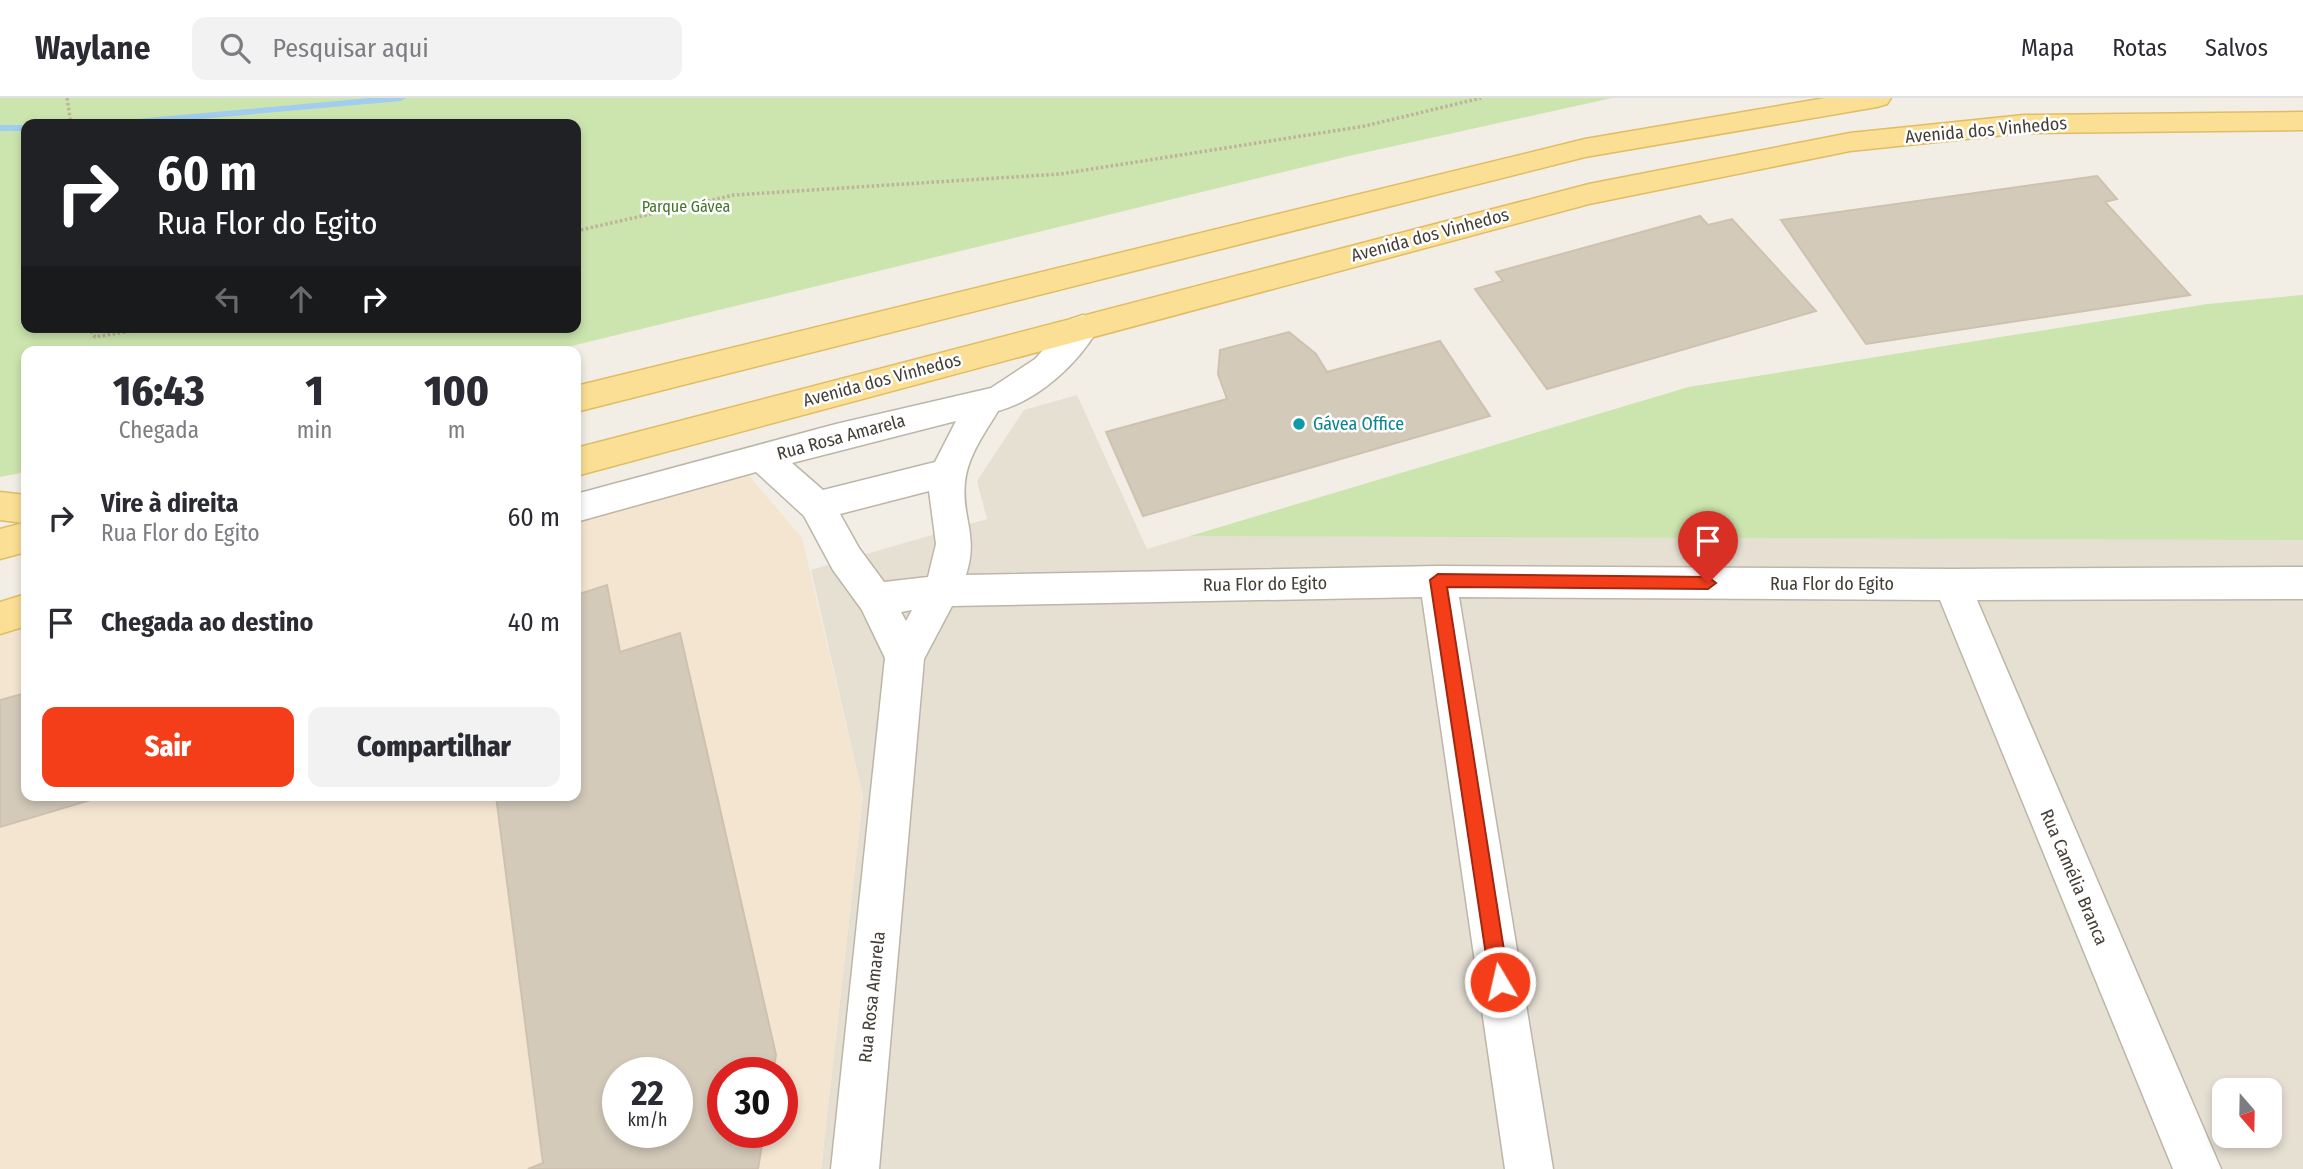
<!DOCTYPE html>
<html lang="pt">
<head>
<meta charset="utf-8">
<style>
  body { margin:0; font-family:"Fira Sans Condensed",sans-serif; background:#f2f2f3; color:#2b2b33; height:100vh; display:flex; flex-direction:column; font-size:26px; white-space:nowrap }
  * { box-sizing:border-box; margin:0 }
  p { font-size:23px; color:#7c7c81 }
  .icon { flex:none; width:38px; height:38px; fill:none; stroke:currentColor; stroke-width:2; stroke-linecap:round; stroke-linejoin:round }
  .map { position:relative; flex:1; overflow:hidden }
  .details { position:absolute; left:21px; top:248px; width:560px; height:455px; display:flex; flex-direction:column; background:#fff; border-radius:14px; box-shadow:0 4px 10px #0003 }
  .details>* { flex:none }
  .hud { position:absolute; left:21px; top:21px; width:560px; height:214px; border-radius:14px; box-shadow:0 4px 10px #0003; background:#202124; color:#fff; overflow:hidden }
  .needle { width:46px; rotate:160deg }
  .fabs { position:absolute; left:2212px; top:980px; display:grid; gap:14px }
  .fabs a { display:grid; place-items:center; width:70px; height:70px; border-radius:14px; background:#fff; box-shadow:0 4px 10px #0003; font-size:35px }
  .speed { position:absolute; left:602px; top:959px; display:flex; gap:14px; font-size:35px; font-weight:700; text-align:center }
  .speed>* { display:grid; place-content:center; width:91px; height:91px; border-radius:50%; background:#fff; box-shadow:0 4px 10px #0003; line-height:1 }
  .speed small { font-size:18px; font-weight:400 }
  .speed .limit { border:10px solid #d22; background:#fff; color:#111 }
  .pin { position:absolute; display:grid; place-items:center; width:60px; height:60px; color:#fff; margin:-72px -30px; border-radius:50% 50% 50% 0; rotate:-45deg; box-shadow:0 0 7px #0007 }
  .pin .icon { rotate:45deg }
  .me { position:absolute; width:77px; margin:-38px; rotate:351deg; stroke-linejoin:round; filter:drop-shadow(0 0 5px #0008) }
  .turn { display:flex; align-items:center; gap:24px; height:147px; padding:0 21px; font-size:32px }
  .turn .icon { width:91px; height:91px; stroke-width:2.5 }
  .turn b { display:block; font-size:49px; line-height:60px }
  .lanes { display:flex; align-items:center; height:66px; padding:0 21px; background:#0003; justify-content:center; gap:35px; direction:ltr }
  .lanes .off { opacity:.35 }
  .eta { display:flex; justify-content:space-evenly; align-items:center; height:119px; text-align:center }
  .eta b { font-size:42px; font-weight:800; line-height:49px }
  .action { display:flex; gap:14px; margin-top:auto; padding:14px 21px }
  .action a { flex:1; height:80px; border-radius:14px; background:#f43e1a; color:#fff; font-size:28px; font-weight:800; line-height:80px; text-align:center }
  .action a+a { background:#f2f2f3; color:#2b2b33 }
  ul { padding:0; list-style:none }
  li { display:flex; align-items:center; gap:21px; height:105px; padding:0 21px }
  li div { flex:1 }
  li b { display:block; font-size:26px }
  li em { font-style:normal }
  header { display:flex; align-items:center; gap:42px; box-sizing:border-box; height:98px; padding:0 35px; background:#fff; border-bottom:2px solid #e1e1e2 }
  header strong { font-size:33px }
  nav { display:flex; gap:38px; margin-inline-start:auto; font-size:24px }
  .search { width:490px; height:63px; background:#f2f2f3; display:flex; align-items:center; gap:18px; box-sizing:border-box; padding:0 24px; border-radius:14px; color:#7c7c81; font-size:26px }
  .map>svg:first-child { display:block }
  .residential { fill:#e6e0d3; fill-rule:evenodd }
  .commercial { fill:#f4e5d0; fill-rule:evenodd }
  .green { fill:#cce5ae; fill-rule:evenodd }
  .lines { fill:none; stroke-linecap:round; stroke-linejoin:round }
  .stream { fill:#a2cdee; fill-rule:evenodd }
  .building { fill:#d3caba; stroke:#cec2ae; stroke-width:2; fill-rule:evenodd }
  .minor-casing { stroke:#bdb6a8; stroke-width:3 }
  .major-casing { stroke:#e0bd65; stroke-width:3 }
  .path { stroke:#beb299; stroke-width:3.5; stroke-dasharray:2.5 2.5; stroke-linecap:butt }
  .minor { fill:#fff; fill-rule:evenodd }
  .major { fill:#fbdf94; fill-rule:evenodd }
  .route { fill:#f43e1a; stroke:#9f2811; stroke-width:2 }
  .culture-dot { fill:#0f9aa8; stroke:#fff; stroke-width:2.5 }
  .labels { text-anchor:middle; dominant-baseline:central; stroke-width:5; stroke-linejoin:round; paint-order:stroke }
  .far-park-label { font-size:16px; fill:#45742a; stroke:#fff }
  .street-label { font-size:18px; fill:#443e35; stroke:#fff }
  .culture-label { font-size:18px; fill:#0d838f; stroke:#fff; text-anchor:start }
</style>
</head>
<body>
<header>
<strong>Waylane</strong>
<div class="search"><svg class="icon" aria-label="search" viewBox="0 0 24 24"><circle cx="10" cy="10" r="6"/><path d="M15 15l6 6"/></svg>Pesquisar aqui</div>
<nav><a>Mapa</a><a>Rotas</a><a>Salvos</a></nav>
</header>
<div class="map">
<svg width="2303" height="1071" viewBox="0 0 2303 1071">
  <rect width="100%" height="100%" fill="#f2eee5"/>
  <path class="residential" d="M2303,197V1071H821L863,699L811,472L987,421L977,383L1024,312L1077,297L1147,451L1689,289L2208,206ZM2224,992H2270V1038H2224Z"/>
  <path class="commercial" d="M739,366L802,440L863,699L821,1071H0V520L26,512V698H576V410ZM618,975H677V1034H618ZM723,975H782V1034H723Z"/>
  <path class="green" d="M0,0H1612L1349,58L547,254H26V374L0,379ZM26,26H576V229H26Z
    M2303,197V442L1190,438L1689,289L2208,206Z"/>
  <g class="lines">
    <path class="stream" d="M370,0H406L401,3L143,26H109L114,23Z
      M0,27H26V33H0Z"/>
  </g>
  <path class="building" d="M2097,78L2117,101L2105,104L2190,197L1866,246L1781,122Z
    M1700,118L1708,127L1732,121L1816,213L1547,291L1475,191L1503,183L1496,174Z
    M1289,234L1316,256L1327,274L1440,243L1490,318L1143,418L1106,334L1227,301L1218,276L1220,252Z
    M607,487L620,554L680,535L776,957L773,975H723V1034H764L758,1071H528L543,1065L496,698H576V497ZM618,975H677V1034H618Z
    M26,595V698H104L0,729V602Z"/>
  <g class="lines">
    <defs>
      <path id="minor" d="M1083,217L1095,221L1099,229C1079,265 1039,302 998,313C985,335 968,357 965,384C961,419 979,437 966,477L1438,468L1952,471L2303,469V501L1977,502L2221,1071H2173L1940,502L1459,499L1553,1071H1505L1422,499L952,508L924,561L879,1071H831L885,560L862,512L833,472L804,418L756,374L576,424V396L836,326L991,290L1035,261L1071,221ZM956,323L935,364L823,392L792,365ZM929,393L936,446L928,479L884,484L859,450L840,416ZM912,512L906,523L901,514Z"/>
      <path id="major" d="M1825,0H1891L1887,6L1877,9L1585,59L576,314V288L1585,41Z
        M2303,14V32L2024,35L1850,53L1589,106L576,378V350L1589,86L1850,35L2024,17Z
        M0,394L26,397V454L0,461V431L23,425L0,422Z
        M26,496V528L0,536V504Z"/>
    </defs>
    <use href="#minor" class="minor-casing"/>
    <use href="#major" class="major-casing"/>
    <path class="path" d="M67,0L71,26
      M576,133L734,97L1060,76L1365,28L1481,0
      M88,229L95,239L155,229"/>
    <use href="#minor" class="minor"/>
    <use href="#major" class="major"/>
  </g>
  <path class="route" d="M1438,476L1708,479L1716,485L1708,491L1447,489L1509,884L1506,890L1500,893L1493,890L1490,884L1430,482Z"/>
  <circle class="culture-dot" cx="1299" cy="326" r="7"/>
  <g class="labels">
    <g class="far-park-label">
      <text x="686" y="108">Parque Gávea</text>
    </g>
    <g class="street-label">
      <text transform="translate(1986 32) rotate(-5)">Avenida dos Vinhedos</text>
      <text transform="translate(1430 137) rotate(-15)">Avenida dos Vinhedos</text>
      <text transform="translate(882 282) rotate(-15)">Avenida dos Vinhedos</text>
      <text transform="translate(841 339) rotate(-15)">Rua Rosa Amarela</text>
      <text transform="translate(1265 486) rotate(-1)">Rua Flor do Egito</text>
      <text x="1832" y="486">Rua Flor do Egito</text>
      <text transform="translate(2074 779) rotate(67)">Rua Camélia Branca</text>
      <text transform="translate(872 899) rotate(-84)">Rua Rosa Amarela</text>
    </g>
    <g class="culture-label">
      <text x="1313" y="326">Gávea Office</text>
    </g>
  </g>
</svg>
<div class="fabs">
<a><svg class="needle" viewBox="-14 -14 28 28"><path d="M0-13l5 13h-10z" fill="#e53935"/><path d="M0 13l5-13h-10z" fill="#7c7c81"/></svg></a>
</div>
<div class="speed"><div>22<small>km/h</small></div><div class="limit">30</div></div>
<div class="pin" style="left:1708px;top:485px;background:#d93025"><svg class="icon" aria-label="arrive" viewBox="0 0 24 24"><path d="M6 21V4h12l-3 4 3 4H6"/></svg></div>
<svg class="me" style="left:1500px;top:884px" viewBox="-20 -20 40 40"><circle r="17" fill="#f43e1a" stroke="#fff" stroke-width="3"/><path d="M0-11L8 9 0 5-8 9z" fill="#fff"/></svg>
<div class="hud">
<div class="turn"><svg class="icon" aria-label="right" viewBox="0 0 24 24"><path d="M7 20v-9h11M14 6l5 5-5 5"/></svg><div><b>60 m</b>Rua Flor do Egito</div></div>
<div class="lanes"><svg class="icon off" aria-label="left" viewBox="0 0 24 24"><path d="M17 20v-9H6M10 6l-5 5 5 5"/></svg><svg class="icon off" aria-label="ahead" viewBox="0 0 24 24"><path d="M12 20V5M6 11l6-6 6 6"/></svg><svg class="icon" aria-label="right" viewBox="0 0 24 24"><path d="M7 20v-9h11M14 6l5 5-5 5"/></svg></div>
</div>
<section class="details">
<div class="eta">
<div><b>16:43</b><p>Chegada</p></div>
<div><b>1</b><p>min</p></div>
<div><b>100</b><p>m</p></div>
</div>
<ul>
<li><svg class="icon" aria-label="right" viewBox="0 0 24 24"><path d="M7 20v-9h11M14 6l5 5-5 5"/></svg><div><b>Vire à direita</b><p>Rua Flor do Egito</p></div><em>60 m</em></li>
<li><svg class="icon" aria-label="arrive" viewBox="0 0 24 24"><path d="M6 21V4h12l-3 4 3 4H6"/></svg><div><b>Chegada ao destino</b></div><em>40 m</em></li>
</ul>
<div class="action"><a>Sair</a><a>Compartilhar</a></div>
</section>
</div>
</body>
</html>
